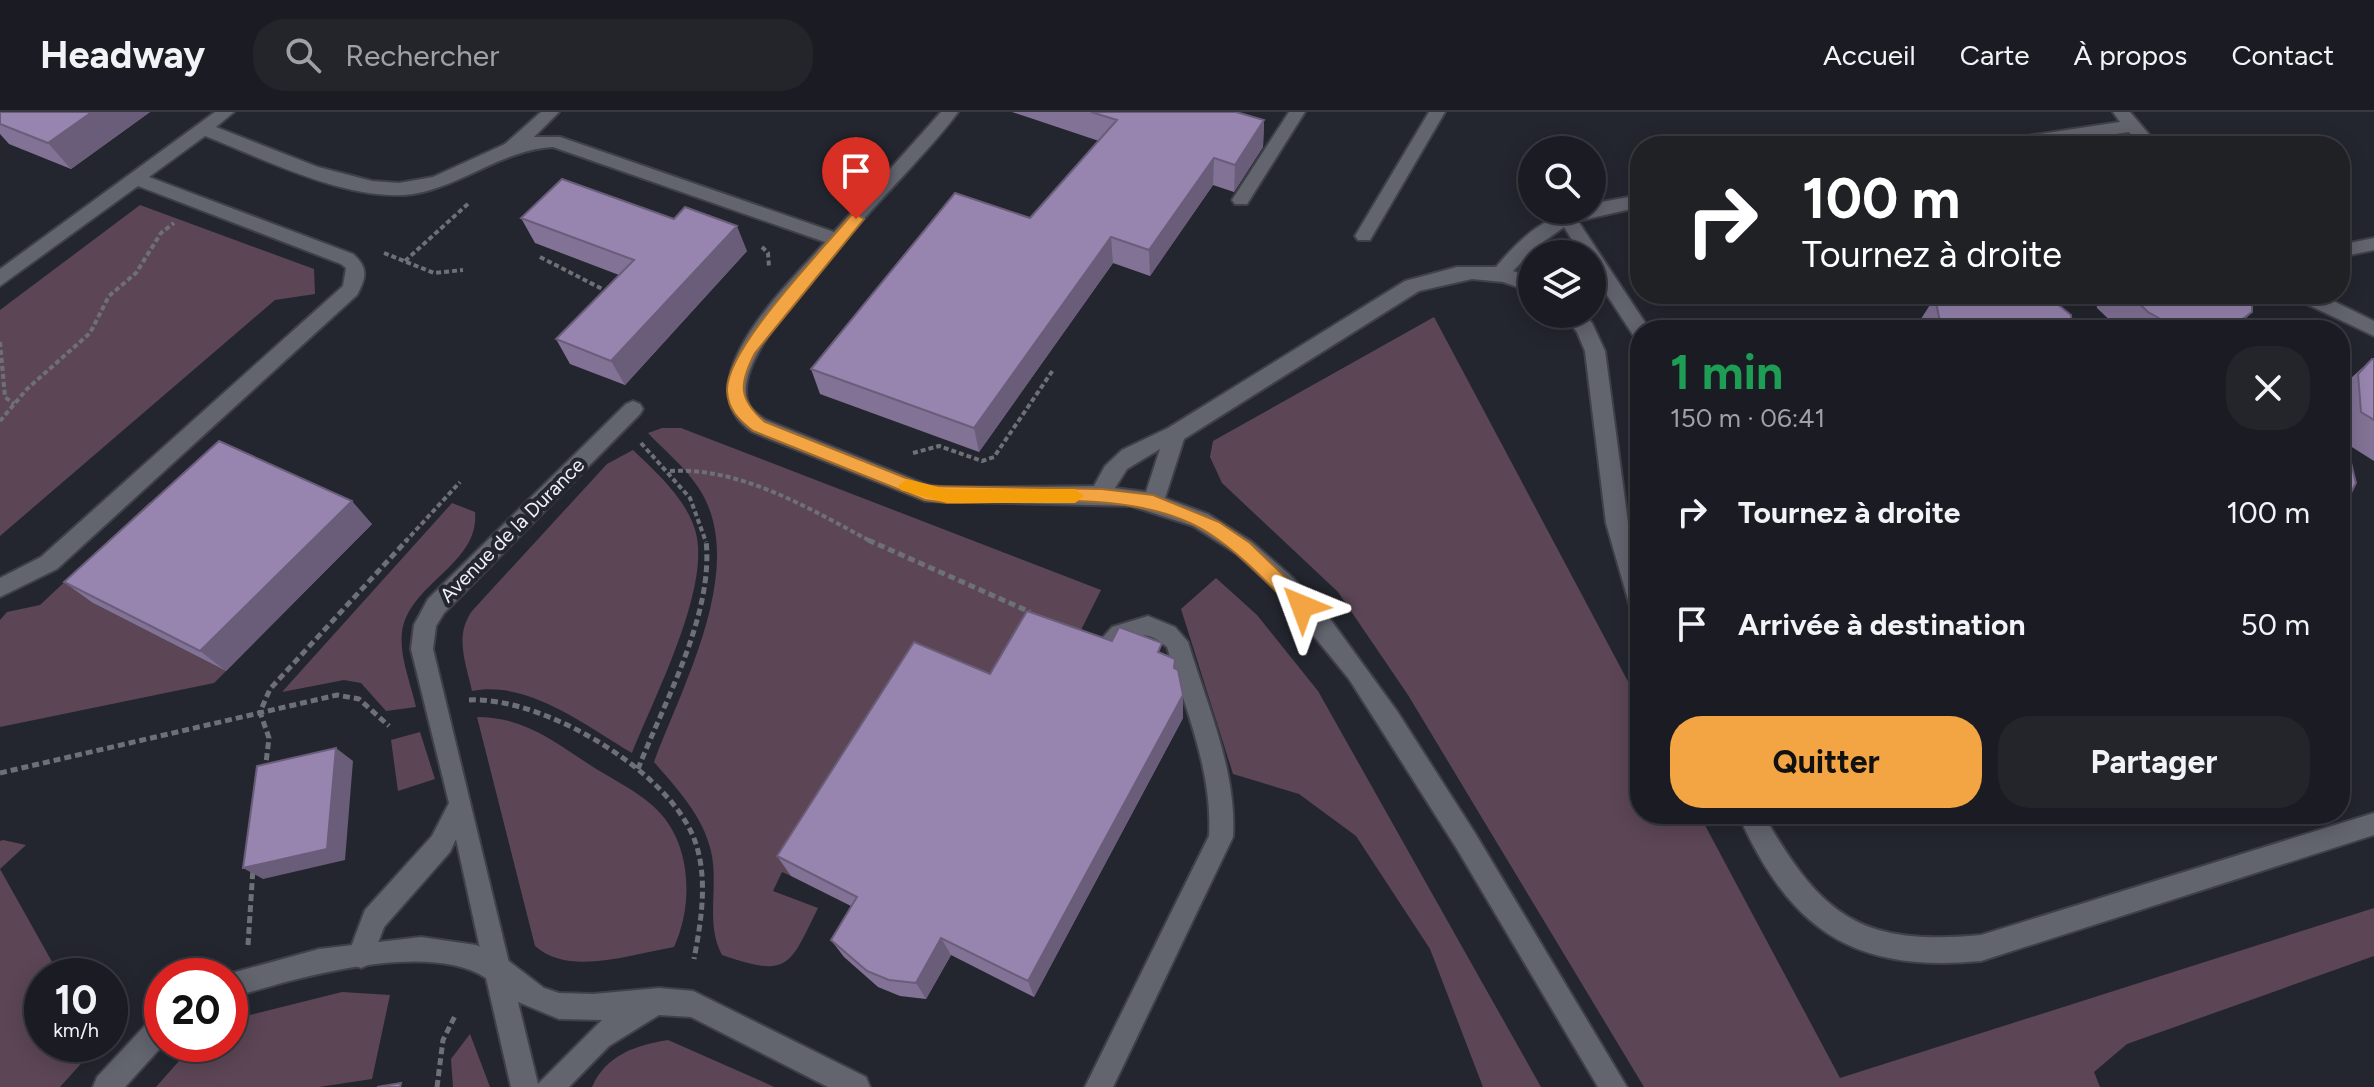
<!DOCTYPE html>
<html lang="fr">
<head>
<meta charset="utf-8">
<style>
  body { margin:0; font-family:Figtree,sans-serif; background:#24252b; color:#f1f3f6; height:100vh; display:flex; flex-direction:column; font-size:30px; white-space:nowrap }
  * { box-sizing:border-box; margin:0 }
  p { font-size:26px; color:#a0a1a6 }
  .icon { flex:none; width:44px; height:44px; fill:none; stroke:currentColor; stroke-width:2; stroke-linecap:round; stroke-linejoin:round }
  .map { position:relative; flex:1; overflow:hidden }
  .sheet { position:absolute; left:1630px; top:208px; width:720px; height:504px; display:flex; flex-direction:column; background:#1b1c23; border-radius:32px; box-shadow:0 4px 20px #0003,0 0 0 2px #393a41 }
  .sheet>* { flex:none }
  .hud { position:absolute; left:1630px; top:24px; width:720px; height:168px; border-radius:32px; box-shadow:0 4px 20px #0003,0 0 0 2px #393a41; background:#202124; color:#fff; overflow:hidden }
  .fabs { position:absolute; left:1518px; top:24px; display:grid; gap:16px }
  .fabs a { display:grid; place-items:center; width:88px; height:88px; border-radius:50%; background:#1b1c23; box-shadow:0 4px 20px #0003,0 0 0 2px #393a41; font-size:40px }
  .speed { position:absolute; left:24px; top:846px; display:flex; gap:16px; font-size:40px; font-weight:700; text-align:center }
  .speed>* { display:grid; place-content:center; width:104px; height:104px; border-radius:50%; background:#1b1c23; box-shadow:0 4px 20px #0003,0 0 0 2px #393a41; line-height:1 }
  .speed small { font-size:20px; font-weight:400 }
  .speed .limit { border:12px solid #d22; background:#fff; color:#111 }
  .pin { position:absolute; display:grid; place-items:center; width:68px; height:68px; color:#fff; margin:-82px -34px; border-radius:50% 50% 50% 0; rotate:-45deg; box-shadow:0 0 8px #0007 }
  .pin .icon { rotate:45deg }
  .me { position:absolute; width:88px; margin:-44px; rotate:316deg; stroke-linejoin:round; filter:drop-shadow(0 0 6px #0008) }
  .turn { display:flex; align-items:center; gap:28px; height:168px; padding:0 40px; font-size:36px }
  .turn .icon { width:104px; height:104px; stroke-width:2.5 }
  .turn b { display:block; font-size:56px; line-height:68px }
  .round { display:grid; place-items:center; flex:none; width:84px; height:84px; border-radius:32px; background:#24252b }
  .summary { display:flex; align-items:center; justify-content:space-between; height:136px; padding:0 40px }
  h1 { font-size:48px; font-weight:700; line-height:60px; color:#1e9e55 }
  .action { display:flex; gap:16px; margin-top:auto; padding:16px 40px }
  .action a { flex:1; height:92px; border-radius:32px; background:#f3a443; color:#111; font-size:32px; font-weight:700; line-height:92px; text-align:center }
  .action a+a { background:#24252b; color:#f1f3f6 }
  ul { padding:0; list-style:none }
  li { display:flex; align-items:center; gap:24px; height:112px; padding:0 40px }
  li div { flex:1 }
  li b { display:block; font-size:30px }
  li em { font-style:normal }
  header { display:flex; align-items:center; gap:48px; box-sizing:border-box; height:112px; padding:0 40px; background:#1b1c23; border-bottom:2px solid #393a41 }
  header strong { font-size:38px }
  nav { display:flex; gap:44px; margin-inline-start:auto; font-size:28px }
  .search { width:560px; height:72px; background:#24252b; display:flex; align-items:center; gap:20px; box-sizing:border-box; padding:0 28px; border-radius:32px; color:#a0a1a6; font-size:30px }
  .map>svg:first-child { display:block }
  .green { fill:#5c4656 }
  .lines { fill:none; stroke-linecap:round; stroke-linejoin:round }
  .service-casing { stroke:#3f4048; stroke-width:4 }
  .minor-casing { stroke:#3f4048; stroke-width:4 }
  .path-far1 { stroke:#6e7078; stroke-width:4; stroke-dasharray:5 3; stroke-linecap:butt }
  .path { stroke:#6e7078; stroke-width:5; stroke-dasharray:7 4; stroke-linecap:butt }
  .service { fill:#62646e; fill-rule:evenodd }
  .minor { fill:#62646e; fill-rule:evenodd }
  .wall { fill:#827296 }
  .shaded-wall { fill:#6a5d7a }
  .building { fill:#9785af; stroke:#6a5d7a; stroke-width:2 }
  .route { fill:#f3a443; stroke:#9e6b2c; stroke-width:2 }
  .slow { fill:#f59e0b }
  .labels { text-anchor:middle; dominant-baseline:central; stroke-width:8; stroke-linejoin:round; paint-order:stroke }
  .street-label { font-size:20px; fill:#eff0f6; stroke:#24262f }
</style>
</head>
<body>
<header>
<strong>Headway</strong>
<div class="search"><svg class="icon" aria-label="search" viewBox="0 0 24 24"><circle cx="10" cy="10" r="6"/><path d="M15 15l6 6"/></svg>Rechercher</div>
<nav><a>Accueil</a><a>Carte</a><a>À propos</a><a>Contact</a></nav>
</header>
<div class="map">
<svg width="2374" height="975" viewBox="0 0 2374 975">
  <rect width="100%" height="100%" fill="#24262f"/>
  <path class="green" d="M140,93L314,157L315,182L275,188L0,424V198Z
    M1434,205L1640,592V702H1699L1840,966L2374,796V844L2127,932L2094,960L2100,975H1644L1408,583L1338,480L1222,371L1210,345L1213,329Z
    M662,316H681L1101,478L1071,538L791,764L782,760L773,779L818,796C789,855 789,866 722,843C705,812 719,774 711,739C702,702 677,677 654,650C682,574 750,452 698,375C685,355 664,338 648,321Z
    M633,338C657,361 691,391 697,426C707,483 654,586 632,641C586,614 529,568 472,579C466,551 454,524 472,499L607,352Z
    M150,390L182,408L93,491L226,559L214,571L0,615V508L7,500L40,493Z
    M452,391L475,400C480,452 409,471 402,520C399,544 411,572 416,595L386,599L361,571L344,568L282,580Z
    M1216,466L1257,503L1318,579L1541,975H1483L1430,837L1356,724L1299,682L1233,662L1181,497Z
    M477,605C522,605 550,627 587,651C608,665 634,677 653,694C692,728 694,792 674,835C631,842 570,865 535,834Z
    M420,620L435,667L398,679L391,628Z
    M3,728L26,733L0,757L60,864H42V932L98,933L60,975H0V729Z
    M342,880L390,883L372,967L319,975H156L194,932H230V908Z
    M470,922L490,975H453L451,947Z
    M668,928L770,973L774,975H592C606,943 636,933 668,928Z"/>
  <g class="lines">
    <defs>
      <path id="service" d="M215,0H234L216,15L318,55L372,69L399,71L433,65L505,32L541,0H559L534,25H560L834,120L941,0H958C917,59 743,216 746,280C746,295 755,301 766,308L927,373L947,376L1094,374L1105,354L1122,338L1168,316L1405,169L1457,155H1496C1521,125 1550,98 1592,98V92L1596,91L1640,83V95L1578,109L1650,218H1640V225L1633,223L1592,160V142H1581L1564,115L1536,135L1513,159L1532,166V180L1503,170L1472,167L1419,179L1184,327L1165,386L1208,402L1252,430L1293,466L1330,507L1397,599L1475,721L1627,975H1598L1457,737L1349,567L1277,479L1237,442L1193,414L1131,394L925,389L752,320C681,271 789,172 825,130L553,35C506,38 471,67 427,79C363,98 265,47 205,24L149,65L353,142C369,156 366,166 357,183L57,457L0,485V466L41,445L343,174L346,156L341,152L138,74L0,174V157ZM1160,337L1146,380L1115,376L1127,357Z
        M1289,0H1305L1247,92H1235L1232,88Z
        M1429,0H1445L1370,128H1358L1355,124Z
        M2113,0H2130L2159,34H2141L2129,20L2037,34H1991L2000,28L2120,10Z
        M2374,126V138L2340,145V133Z
        M2294,182H2319L2374,209V224L2296,187Z
        M1563,202H1583L1592,211L1605,239L1628,411L1640,453V500L1632,498L1629,491L1606,411L1585,239L1577,220Z
        M633,289L640,292L643,297L640,302L444,501L436,514L433,537L510,855L506,864L497,868L488,864L484,855L456,727L450,740L384,815L370,852L361,856L352,852L348,843L365,798L432,724L449,691L411,537L414,513L428,487L626,292Z
        M1148,504L1175,515L1188,530C1207,593 1237,659 1233,725L1113,975H1085L1209,724C1213,660 1185,596 1167,535C1134,506 1130,538 1103,548L1095,545L1092,538L1112,515Z
        M2374,701V723L1981,849C1854,861 1790,819 1738,702H1763C1822,805 1861,834 1981,823Z"/>
      <path id="minor" d="M421,825L476,833L506,847L544,876L559,881L593,882L659,876L693,879L866,965L870,975H828L691,905L659,903L609,934L569,975H511L486,866C426,827 294,867 230,886V864H221L319,837ZM518,890L559,907L602,908L538,972Z
        M162,901L164,932L125,975H93L97,965L153,905Z"/>
    </defs>
    <use href="#service" class="service-casing"/>
    <use href="#minor" class="minor-casing"/>
    <path class="path-far1" d="M762,135L768,141L769,155
      M384,141L434,161L463,158
      M540,145L610,181
      M405,149L470,90
      M0,230L5,285L14,292
      M0,309L27,277L90,221L109,184L136,161L161,121L174,111
      M641,331L690,386L706,430
      M913,341L939,334L982,349L994,345L1053,258
      M670,359C742,355 810,397 872,430
      M405,430L460,370"/>
    <path class="path" d="M868,428L1030,500
      M469,588C542,584 673,660 696,732C708,769 701,810 694,847
      M638,657C665,588 714,502 706,428
      M265,659L269,626L260,600L270,577L407,428
      M0,661L337,583L359,587L389,614
      M248,833L253,756
      M437,975L443,928L456,902"/>
    <use href="#service" class="service"/>
    <use href="#minor" class="minor"/>
  </g>
  <path class="wall" d="M0,0H150L71,57L9,32L0,22Z
    M1012,0H1236L1264,8L1263,35L1234,80L1213,73L1150,164L1113,151L979,340L820,282L811,257L1030,106L1099,29Z
    M521,106L747,139L625,273L570,252L556,227L619,163L535,131Z
    M2095,182H2252V200L2234,218H2120L2097,196Z
    M1935,185L2072,218H1920L1919,210Z
    M2372,247H2374V349L2347,332L2340,399V276Z
    M372,412L226,559L93,491L64,470Z
    M1112,529L1162,542L1175,547V556L1183,583V606L1034,885L951,843L926,887L900,884L878,875L844,845L831,828L851,794L791,764L777,744L990,562Z"/>
  <path class="shaded-wall" d="M92,0H150L71,57L48,31Z
    M1264,8L1263,35L1234,80L1235,53Z
    M1214,46L1213,73L1150,164L1149,138Z
    M737,114L747,139L625,273L611,249Z
    M1111,125L1113,151L979,340L974,316Z
    M2252,200L2234,218H2228Z
    M352,389L372,412L226,559L200,539Z
    M1183,583V606L1034,885L1028,869Z
    M336,636L353,649L345,748L263,767L243,756Z
    M941,826L951,843L926,887L916,871Z"/>
  <path class="building" d="M0,0H92L48,31L0,12Z
    M1091,0H1236L1264,8L1235,53L1214,46L1149,138L1111,125L974,316L811,257L955,81L1030,106L1117,8Z
    M562,67L674,107L685,95L737,114L611,249L556,227L634,148L521,106Z
    M1938,182H2045L2071,203L2072,218H1946L1940,210L1935,185Z
    M2129,182H2252V200L2228,218H2180L2148,200Z
    M2372,247H2374V308L2361,300L2358,262Z
    M2340,316L2343,318L2356,371L2343,397L2340,399Z
    M219,329L352,389L200,539L64,470Z
    M1027,499L1112,529L1119,515L1162,531L1158,540L1175,547L1174,556L1178,558L1183,583L1028,869L941,826L916,871L889,868L867,859L831,828L857,785L777,744L914,530L990,562Z
    M336,636L327,737L243,756L257,654Z
    M401,971L400,975H377Z"/>
  <path class="route" d="M856,102L864,107L861,111L755,241C739,272 738,287 765,310L926,374L1102,377L1153,383L1219,410L1250,431L1309,488V499H1296C1268,472 1242,443 1210,422C1140,376 1027,391 947,391L925,388L753,319C739,308 728,298 727,279C725,237 822,139 851,103Z"/>
  <path class="slow" d="M907,367L947,377H1075L1084,384L1075,391H947L901,378L898,374Z"/>
  <g class="labels">
    <g class="street-label">
      <text transform="translate(512 418) rotate(-45)">Avenue de la Durance</text>
    </g>
  </g>
</svg>
<div class="fabs">
<a><svg class="icon" aria-label="search" viewBox="0 0 24 24"><circle cx="10" cy="10" r="6"/><path d="M15 15l6 6"/></svg></a>
<a><svg class="icon" aria-label="layers" viewBox="0 0 24 24"><path d="M12 4l9 5-9 5-9-5zM3 14l9 5 9-5"/></svg></a>
</div>
<div class="speed"><div>10<small>km/h</small></div><div class="limit">20</div></div>
<div class="pin" style="left:856px;top:107px;background:#d93025"><svg class="icon" aria-label="arrive" viewBox="0 0 24 24"><path d="M6 21V4h12l-3 4 3 4H6"/></svg></div>
<svg class="me" style="left:1302px;top:494px" viewBox="-20 -20 40 40"><path d="M0-17L14 15 0 8-14 15z" fill="#f3a443" stroke="#fff" stroke-width="4"/></svg>
<div class="hud">
<div class="turn"><svg class="icon" aria-label="right" viewBox="0 0 24 24"><path d="M7 20v-9h11M14 6l5 5-5 5"/></svg><div><b>100 m</b>Tournez à droite</div></div>
</div>
<section class="sheet">
<div class="summary"><div><h1>1 min</h1><p>150 m · 06:41</p></div><a class="round"><svg class="icon" aria-label="close" viewBox="0 0 24 24"><path d="M6 6l12 12M18 6L6 18"/></svg></a></div>
<ul>
<li><svg class="icon" aria-label="right" viewBox="0 0 24 24"><path d="M7 20v-9h11M14 6l5 5-5 5"/></svg><div><b>Tournez à droite</b></div><em>100 m</em></li>
<li><svg class="icon" aria-label="arrive" viewBox="0 0 24 24"><path d="M6 21V4h12l-3 4 3 4H6"/></svg><div><b>Arrivée à destination</b></div><em>50 m</em></li>
</ul>
<div class="action"><a>Quitter</a><a>Partager</a></div>
</section>
</div>
</body>
</html>
